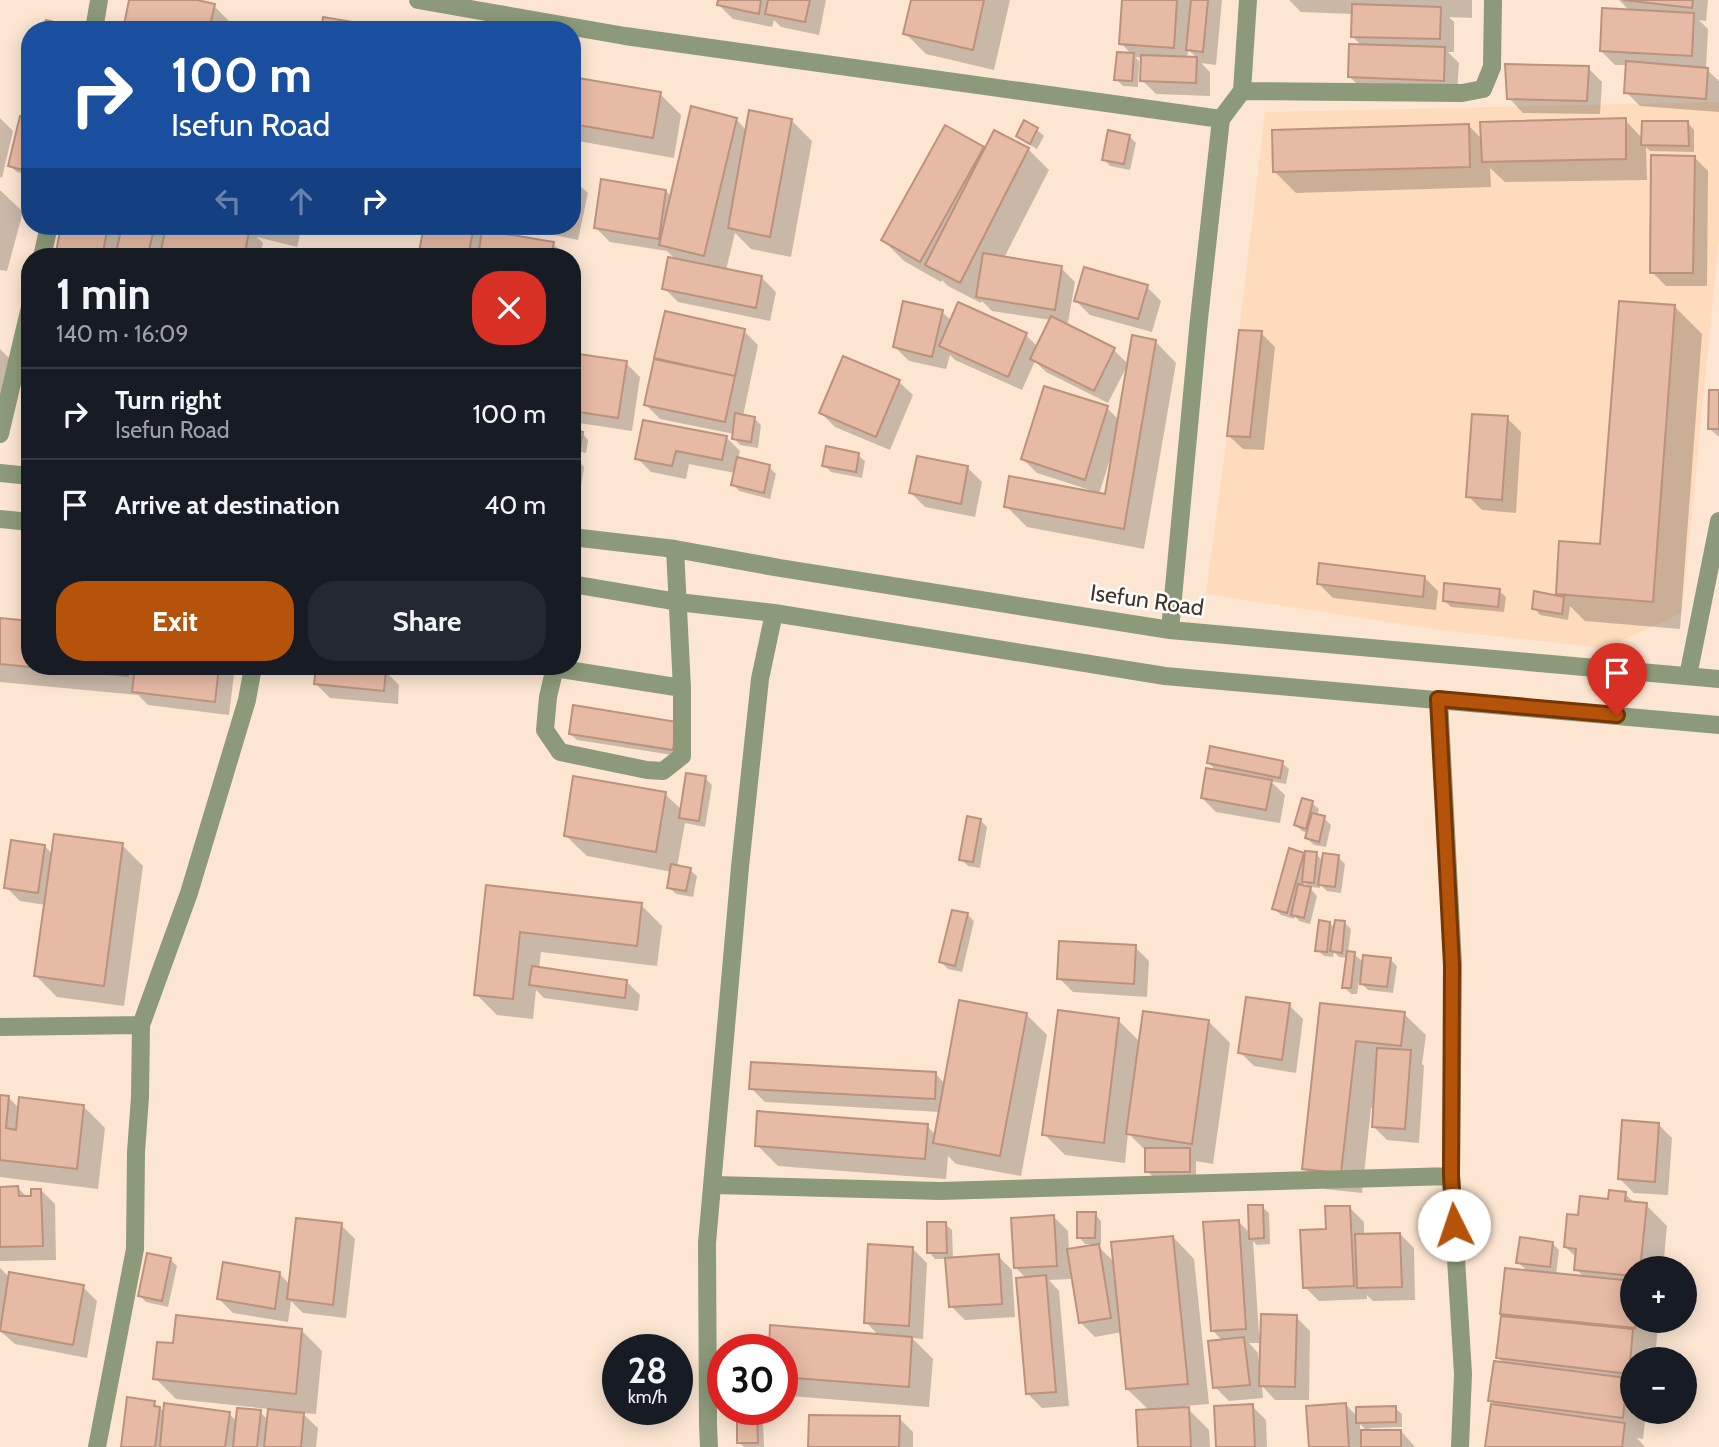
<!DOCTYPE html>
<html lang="en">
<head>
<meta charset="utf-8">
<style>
  body { margin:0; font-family:Cabin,sans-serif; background:#242831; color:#f1f3f6; height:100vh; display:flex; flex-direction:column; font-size:26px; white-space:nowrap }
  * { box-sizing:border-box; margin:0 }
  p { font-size:23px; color:#9ea1a6 }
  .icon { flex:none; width:38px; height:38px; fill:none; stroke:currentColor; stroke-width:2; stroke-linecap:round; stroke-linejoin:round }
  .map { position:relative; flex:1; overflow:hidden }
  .panel { position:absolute; left:21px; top:248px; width:560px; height:427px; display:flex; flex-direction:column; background:#171b24; border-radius:28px; box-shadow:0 4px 18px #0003 }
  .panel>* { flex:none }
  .hud { position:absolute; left:21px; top:21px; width:560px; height:214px; border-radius:28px; box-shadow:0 4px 18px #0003; background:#1a4fa0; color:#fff; overflow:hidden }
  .buttons { position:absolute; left:1620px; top:1256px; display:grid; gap:14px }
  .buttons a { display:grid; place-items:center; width:77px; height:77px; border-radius:50%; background:#171b24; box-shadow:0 4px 18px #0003; font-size:35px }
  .speed { position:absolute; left:602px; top:1334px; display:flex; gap:14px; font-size:35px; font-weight:700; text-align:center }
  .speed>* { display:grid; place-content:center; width:91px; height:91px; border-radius:50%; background:#171b24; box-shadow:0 4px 18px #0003; line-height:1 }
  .speed small { font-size:18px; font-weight:400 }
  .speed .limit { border:10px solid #d22; background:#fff; color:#111 }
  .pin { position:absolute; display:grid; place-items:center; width:60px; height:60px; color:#fff; margin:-72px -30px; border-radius:50% 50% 50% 0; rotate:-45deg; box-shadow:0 0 7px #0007 }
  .pin .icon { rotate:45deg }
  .me { position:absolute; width:77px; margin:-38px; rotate:356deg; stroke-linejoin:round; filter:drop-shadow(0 0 5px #0008) }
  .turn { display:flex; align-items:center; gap:24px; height:147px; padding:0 35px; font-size:32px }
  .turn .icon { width:91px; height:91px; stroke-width:2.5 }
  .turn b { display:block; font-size:49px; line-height:60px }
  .lanes { display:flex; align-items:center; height:66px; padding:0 35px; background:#0003; justify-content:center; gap:35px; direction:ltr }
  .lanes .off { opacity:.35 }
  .round { display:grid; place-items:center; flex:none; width:74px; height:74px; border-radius:28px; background:#242831 }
  .summary { display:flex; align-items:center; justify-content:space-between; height:119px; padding:0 35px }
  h1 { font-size:42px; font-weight:700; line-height:52px }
  .button { display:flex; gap:14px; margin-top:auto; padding:14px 35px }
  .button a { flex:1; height:80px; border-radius:28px; background:#b45309; color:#fff; font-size:28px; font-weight:700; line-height:80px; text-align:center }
  .button a+a { background:#242831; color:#f1f3f6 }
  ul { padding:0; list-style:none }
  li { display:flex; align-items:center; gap:21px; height:91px; padding:0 35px; border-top:2px solid #363941 }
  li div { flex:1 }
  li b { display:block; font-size:26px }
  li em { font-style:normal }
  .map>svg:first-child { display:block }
  .built { fill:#fddbbc }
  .shadow { fill:#0003; fill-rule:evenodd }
  .building { fill:#e7baa5; stroke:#bc917d; stroke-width:2 }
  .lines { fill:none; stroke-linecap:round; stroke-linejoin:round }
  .minor { stroke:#8d9a7a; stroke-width:18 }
  .route-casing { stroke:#753606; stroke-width:18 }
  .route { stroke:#b45309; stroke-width:12 }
  .labels { text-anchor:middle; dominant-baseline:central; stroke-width:5; stroke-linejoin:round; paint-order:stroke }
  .street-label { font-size:23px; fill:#423427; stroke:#fff }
</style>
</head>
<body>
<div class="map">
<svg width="1719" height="1447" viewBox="0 0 1719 1447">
  <rect width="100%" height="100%" fill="#fce6d2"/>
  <path class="built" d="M1719,102V240L1682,613L1605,648L1447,631L1206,594L1227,436L1265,112Z"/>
  <path class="shadow" d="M131,0H189L214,6L235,27L234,30H125Z
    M720,0H826L819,35L781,27L774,20L772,27L733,19L719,5Z
    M913,0H1010L994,70L926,54L905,33Z
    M1124,0H1222L1216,65L1201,63L1210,72V96L1156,94L1142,80L1143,58L1135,57L1139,61L1138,87L1123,86L1116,79L1132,55L1121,43ZM1188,49L1197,58H1187Z
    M1289,0H1472V18L1449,17L1454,22V52H1448L1459,63L1457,94L1364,91L1350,77L1362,46L1353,37V14L1301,12Z
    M1619,0H1708L1706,21L1699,20L1708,29L1706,69L1719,81V112L1640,106L1626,92L1627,65H1615L1601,51L1630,11Z
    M1588,68L1602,82L1600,114L1523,113L1509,98Z
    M572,79L660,94L681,115L674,158L572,140Z
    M0,118L13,131L2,178L0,177Z
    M736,119L747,131L791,120L812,141L791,257L751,249L735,233L726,270L762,278L776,292L770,321L678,302L664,288L676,260L667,251L610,242L596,228L666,191L672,197Z
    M1625,120L1643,139L1688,123L1694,130V152L1650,151L1646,147L1647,180L1505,182L1490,168L1491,187L1296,193L1275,172L1469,126L1483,140Z
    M30,121V175L17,172L10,166Z
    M1037,130L1044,136L1037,149L1025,142L1018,136Z
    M1129,136L1136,143L1130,170L1110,166L1104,159Z
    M983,148L986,151L1028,149L1049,170L1004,258L1061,268L1075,282L1068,323L1060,321L1114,350L1128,364L1108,403L1046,372L1035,361L1022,390L955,360L950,355L946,369L909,361L895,347L942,312L952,321L1026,335L1038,347L1051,320L992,311L982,301L981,303L948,286L942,280L941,282L904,261L883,240Z
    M1694,157L1708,171L1707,286H1666L1652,272Z
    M572,179L588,193L578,240L513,226H572Z
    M0,190L23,212L7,271L0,270Z
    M63,226H302L297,247L257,237L263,243L260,257H56Z
    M413,226H462L473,228L483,238L553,244L567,257H420L425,229Z
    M1147,287L1161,301L1152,332L1090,315L1076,301Z
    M1675,307L1702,334L1680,629L1585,621L1570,606L1568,620L1540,615L1534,608L1562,598L1558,593L1602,546Z
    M666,313L744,331L758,345L743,416L754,418L761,425L758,448L740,445L734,438V434L660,419L646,405Z
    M1261,333L1275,347L1264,450L1243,449L1229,436Z
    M1155,341L1176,363L1144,549L1027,527L1006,506L1096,494V492L1037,473L1023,459L1107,408L1119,420ZM1111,456H1113L1106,496L1099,494Z
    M0,349L14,363L0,401Z
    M572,355L626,363L640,377L632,431L572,422Z
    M899,382L913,395L890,450L835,427L821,413Z
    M1719,392V437L1710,429Z
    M1507,418L1521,432L1516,513L1482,510L1468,496Z
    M572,431L582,433L588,440L586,453L572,450Z
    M726,437L740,451L738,459L769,467L776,474L770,499L739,491L733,484L735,473L689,464L686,479L651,472L637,458Z
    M858,455L865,461L862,478L831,472L824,465Z
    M572,459L577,460L584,467L579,500L572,499Z
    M968,468L982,482L975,517L925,507L911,493Z
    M1424,577L1438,591L1436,610L1333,598L1319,584Z
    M1499,591L1506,597L1504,612L1451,607L1445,601Z
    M0,620L30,667H226L234,674L229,715L148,705L138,695L0,682Z
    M317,667L385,671L399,685L398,704L330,698L316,684Z
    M676,723L679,756L577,740L570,734Z
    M1209,763H1282L1289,769L1286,784L1270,781L1285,795L1280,823L1216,812L1202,798L1217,772Z
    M705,778L712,785L705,827L685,823L677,867L690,870L697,876L693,897L676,894L669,887L672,872L587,856L565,835L665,794L682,810Z
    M1312,803L1319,809L1317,816L1324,818L1331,825L1326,847L1314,845L1307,838L1308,833L1302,831L1296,825Z
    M980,820L987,827L980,868L968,866L961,859Z
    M122,845L143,866L124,1006L57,997L36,976L46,905L20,901L6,887L45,846L53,855Z
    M1316,854L1323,861L1338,857L1345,864L1341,893L1327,891L1320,884V888L1310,887L1304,882L1303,887L1311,889L1317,896L1310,924L1299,921L1295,916L1294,919L1281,915L1274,909L1303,855L1306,858Z
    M488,887L641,905L662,926L657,966L541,952L539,969L626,981L640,995L638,1011L544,998L536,990L533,1019L497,1015L476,994Z
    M967,914L974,921L962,972L948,969L941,962Z
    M1344,922L1351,929L1348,953L1354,954L1364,963L1390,959L1397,966L1393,993L1368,990L1359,981L1357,994H1351L1344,987L1348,958L1339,957L1334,952L1333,957L1324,956L1317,950L1330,923L1335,929Z
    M1135,947L1149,961L1147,997L1073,992L1059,978Z
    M1322,1004L1404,1014L1426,1035L1422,1064L1424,1066L1419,1143L1387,1140L1373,1126L1374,1108H1371L1362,1193L1325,1189L1304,1168Z
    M1289,1005L1303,1019L1296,1073L1254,1066L1240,1052Z
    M1026,1014L1047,1035L1021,1176L956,1164L948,1156L946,1179L778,1166L757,1145L927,1126L936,1135L940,1112L765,1102L751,1088L936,1074L945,1084Z
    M1118,1020L1140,1042L1209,1022L1230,1043L1213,1164L1196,1161V1178H1154L1147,1171V1152L1128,1133L1125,1163L1065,1155L1044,1134Z
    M0,1097L9,1098L20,1109L84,1107L105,1128L98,1189L0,1177Z
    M1658,1124L1672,1138L1668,1195L1634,1193L1620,1179Z
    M0,1188H18L27,1197H33L41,1190L55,1204L56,1260L0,1261Z
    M1625,1194L1635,1203L1646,1205L1667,1226L1663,1269H1633V1321H1658L1656,1348L1648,1347L1653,1352L1652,1360H1633V1412H1646L1643,1439L1637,1438L1645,1447H1486L1497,1406L1490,1400L1504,1364L1498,1357L1508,1319L1502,1313L1529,1273L1518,1262L1552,1243L1559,1250L1556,1275L1585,1278L1576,1269L1577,1258L1565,1247L1579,1217Z
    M1262,1207L1269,1213L1270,1244L1257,1245L1253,1241L1259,1334L1296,1317L1310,1331L1309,1400H1275L1262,1386L1263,1398L1229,1401L1215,1387L1223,1341L1213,1331L1239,1222L1250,1233ZM1249,1343H1262L1261,1362H1259L1258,1353Z
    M1350,1208L1364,1222V1235L1400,1234L1414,1248L1415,1300L1373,1301L1367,1295V1299L1319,1301L1305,1287L1328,1230Z
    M1095,1214L1101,1221V1244H1085L1079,1237Z
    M1054,1217L1068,1231L1069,1251L1098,1246L1114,1262L1173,1237L1194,1259L1209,1404L1185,1406L1209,1430L1210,1447H1140L1150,1411L1127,1389L1122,1332L1095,1337L1081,1323L1073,1271H1070L1071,1279L1049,1280L1059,1291L1069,1406L1042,1408L1028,1394L1027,1279L1016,1268Z
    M945,1224L952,1230L953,1259L998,1256L1012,1270L1015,1317L965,1320L951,1306L947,1259H935L929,1252Z
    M341,1225L355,1239L346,1318L303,1313L291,1301L288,1322L233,1313L219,1299L280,1274L290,1285Z
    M913,1249L927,1263L923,1339L912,1338L933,1359L929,1407L790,1396L782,1388V1349H771L772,1327L879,1336L866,1322Z
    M170,1259L177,1266L168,1307L146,1302L140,1296Z
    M0,1268L10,1278L83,1287L97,1301L87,1358L15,1344L0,1331Z
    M301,1330L322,1351L316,1414L302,1413L318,1428L316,1447H123L154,1403L165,1413L229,1414L238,1422L260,1412L268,1420L269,1409L176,1399L155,1378L175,1345Z
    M1345,1404L1358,1417L1395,1408L1402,1414V1427L1370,1428V1432L1401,1431L1415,1447H1311ZM1360,1424L1368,1432H1360Z
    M1252,1406L1266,1420L1267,1447H1218Z
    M757,1415L763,1421L764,1447H744L739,1442Z
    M899,1418L913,1432V1447H810Z"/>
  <path class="building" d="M129,0H197L215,4L209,30H123Z
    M718,0H761L759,14L717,5Z
    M768,0H810L805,22L765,14Z
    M911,0H984L973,50L903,34Z
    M1122,0H1177L1174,48L1119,44Z
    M1191,0H1208L1203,52L1186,50Z
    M1623,0H1693L1692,8Z
    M1352,4L1441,7L1440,39L1351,37Z
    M1602,8L1694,13L1692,56L1600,51Z
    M323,17L388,28V30H321Z
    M46,20L71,26L70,30H43Z
    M1349,44L1445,47L1444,81L1348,77Z
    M1117,52L1134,53L1132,81L1114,80Z
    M1141,55L1197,57L1196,83L1140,81Z
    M1626,61L1708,68L1706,99L1624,93Z
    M1505,64L1589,66L1587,101L1507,99Z
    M572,77L661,92L653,138L572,124Z
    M691,106L737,118L704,256L659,245Z
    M749,110L792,119L770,237L728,228Z
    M20,116L30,119V172L8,166Z
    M1626,118V159L1482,162L1480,122Z
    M1024,120L1038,128L1030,144L1016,136Z
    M1642,121H1688L1689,146L1641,145Z
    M1469,124L1470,167L1273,172L1272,130Z
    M945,125L984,147L920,262L881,240Z
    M994,130L1029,148L960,283L925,265Z
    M1108,130L1130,135L1124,164L1102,160Z
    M1651,155L1695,156L1693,273H1650Z
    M601,179L666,190L659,239L594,228Z
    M61,226H108L102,257H55Z
    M122,226H155L147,257H115Z
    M166,226H243L250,227L244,257H172L160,255Z
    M251,226H285L283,234Z
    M424,226H474L468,257H418Z
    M482,230L554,242L551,257H478Z
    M983,253L1062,266L1055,310L976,297Z
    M668,257L762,276L756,308L662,289Z
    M1084,267L1148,285L1138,319L1074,301Z
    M903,301L943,310L932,357L893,347Z
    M1619,301L1675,305L1653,602L1556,594L1559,541L1600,544Z
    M958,302L1027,333L1008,377L939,346Z
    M665,311L745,329L735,376L654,358Z
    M1051,316L1115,348L1094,391L1030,359Z
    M1239,330L1262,331L1250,437L1227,436Z
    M1132,335L1156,340L1124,529L1004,507L1009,476L1105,494Z
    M572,353L627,361L618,418L572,411Z
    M843,356L900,380L876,437L819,413Z
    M654,359L735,376L725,422L644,405Z
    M1044,386L1108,406L1085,480L1021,459Z
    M1709,390H1719V429H1708Z
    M735,413L755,417L751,442L732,439Z
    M1472,414L1508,416L1502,500L1466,497Z
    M643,420L727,436L722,460L676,451L672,466L635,459Z
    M572,429L583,432L580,448L572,446Z
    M826,446L859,453L856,472L822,466Z
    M917,456L968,466L961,504L909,493Z
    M572,457L578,458L573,495H572Z
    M737,457L770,465L764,493L731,485Z
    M1319,563L1425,576L1423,597L1317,584Z
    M1444,583L1500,589L1498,607L1443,601Z
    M1534,591L1564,597L1562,614L1532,609Z
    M0,618L30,621V667L0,664Z
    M30,667H129L128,676Z
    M135,667H219L215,702L132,692Z
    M316,667H353L386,669L384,691L314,684Z
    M573,705L677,722L673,750L569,734Z
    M1210,746L1283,761L1280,778L1207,763Z
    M1206,768L1272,780L1266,810L1201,798Z
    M686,773L706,776L699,821L679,818Z
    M573,776L666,792L656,852L564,836Z
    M1302,798L1313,801L1306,829L1294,825Z
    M1312,813L1325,816L1319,842L1305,838Z
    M967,816L981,819L973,862L959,860Z
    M54,834L123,843L104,986L34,976Z
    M11,840L45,845L38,893L4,888Z
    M1289,848L1304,853L1287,913L1272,909Z
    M1305,851L1317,852L1314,883L1302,882Z
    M1323,853L1339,855L1335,887L1318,885Z
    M671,864L691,868L686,891L667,888Z
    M1298,884L1311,887L1304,918L1291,915Z
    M486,885L642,903L637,946L520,932L513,999L474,995Z
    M952,910L968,913L955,966L939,962Z
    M1319,920L1330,922L1327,952L1315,951Z
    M1335,920L1345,921L1342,953L1330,951Z
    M1059,941L1136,945L1134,984L1057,979Z
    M1347,951L1355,952L1351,988H1342Z
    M1363,955L1391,958L1387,987L1360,984Z
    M532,966L627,980L625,998L529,985Z
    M1246,997L1290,1003L1282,1060L1238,1053Z
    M959,1000L1027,1013L1000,1156L933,1143Z
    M1320,1003L1405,1012L1401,1046L1356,1041L1341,1173L1302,1169Z
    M1058,1010L1119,1018L1104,1143L1042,1135Z
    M1143,1011L1209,1020L1192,1144L1126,1134Z
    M1377,1048L1411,1050L1405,1129L1372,1127Z
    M751,1062L936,1072L935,1099L749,1089Z
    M0,1095L9,1096L6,1128L16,1130L19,1097L84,1105L77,1169L0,1160Z
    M757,1111L928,1124L925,1159L755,1146Z
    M1622,1120L1659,1123L1655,1182L1618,1179Z
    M1145,1148H1190V1172H1145Z
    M18,1186L19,1196H31V1189H41L43,1246L0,1247V1187Z
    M1609,1190L1626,1192L1625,1201L1647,1203L1640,1269H1633V1276L1574,1270L1576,1249L1564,1247L1567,1214L1578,1215L1580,1196L1608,1199Z
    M1248,1205H1263L1264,1238L1249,1239Z
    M1325,1206H1350L1354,1286L1303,1288L1300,1230L1326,1229Z
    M1077,1212H1096L1095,1238H1077Z
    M1054,1215L1057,1266L1014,1268L1011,1218Z
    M296,1218L342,1223L333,1305L287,1299Z
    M1239,1220L1246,1329L1211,1331L1203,1222Z
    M927,1222H946L947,1253H927Z
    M1400,1233L1402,1287L1357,1288L1355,1234Z
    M1173,1236L1188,1384L1126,1389L1111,1242Z
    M1520,1237L1553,1242L1550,1267L1516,1263Z
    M868,1244L913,1247L909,1326L864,1323Z
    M1099,1244L1111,1318L1079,1323L1067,1249Z
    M147,1253L171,1258L162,1301L138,1296Z
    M999,1254L1002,1304L949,1307L945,1258Z
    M223,1262L280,1272L275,1309L217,1299Z
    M1505,1268L1633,1281V1321H1636L1635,1328L1500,1314Z
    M9,1272L84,1285L73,1345L0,1331Z
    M1046,1275L1056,1392L1026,1394L1016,1278Z
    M1261,1314L1297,1315L1295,1387L1259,1386Z
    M176,1315L302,1329L296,1394L153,1379L157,1342L173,1343Z
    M1501,1316L1633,1329L1629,1374L1496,1358Z
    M770,1325L912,1337L909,1387L782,1377V1349H769Z
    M1244,1337L1250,1385L1213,1388L1208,1341Z
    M1494,1361L1627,1378L1623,1418L1488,1401Z
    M127,1397L155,1401L154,1406L160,1407L155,1447H121Z
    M164,1403L230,1412L225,1447H160Z
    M1346,1403L1349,1447H1309L1306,1406Z
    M1253,1404L1255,1447H1216L1214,1406Z
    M1491,1404L1625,1423L1622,1447H1485Z
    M1396,1406V1422L1356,1423V1407Z
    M1189,1407L1191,1447H1138L1136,1410Z
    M237,1408L261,1410L257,1447H233Z
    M268,1409L304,1413L301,1447H264Z
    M737,1413H757L758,1443H737Z
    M809,1415L900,1416L899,1447H808Z
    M1361,1430H1401V1447H1361Z"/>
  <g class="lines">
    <path class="minor" d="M418,0L625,36L1221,119
      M94,30L99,0
      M1242,91L1462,93L1483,89L1492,67L1493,0
      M42,257L49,226
      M0,434L30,307
      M0,473L30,476
      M0,519L30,522
      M572,537L675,549L780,568L1170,630L1719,679
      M572,584L678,602L774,613L1165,676L1719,725
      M1170,630L1199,319L1221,119L1242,91L1248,0
      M555,667L548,697L545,730L560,752L647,770L663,771L682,756V688L675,549
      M555,668L682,688
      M1688,676L1719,521
      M1439,699L1453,965L1451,1176L1463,1374L1460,1447
      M0,1027L141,1025
      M713,1185L940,1191L1451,1176
      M97,1447L135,1249L136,1152L140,1097L141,1025L189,893L247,700L253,667
      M709,1447L708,1425L707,1243L740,867L760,679L774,613"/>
  </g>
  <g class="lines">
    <defs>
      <path id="route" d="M1454,1225L1451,1175L1452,965L1438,699L1617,715"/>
    </defs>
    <use href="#route" class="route-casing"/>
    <use href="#route" class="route"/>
  </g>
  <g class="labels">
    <g class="street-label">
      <text transform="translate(1147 600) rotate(8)">Isefun Road</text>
    </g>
  </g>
</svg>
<div class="buttons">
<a>+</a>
<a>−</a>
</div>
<div class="speed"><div>28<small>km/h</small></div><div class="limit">30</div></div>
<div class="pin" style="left:1617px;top:715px;background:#d93025"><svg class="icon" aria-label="arrive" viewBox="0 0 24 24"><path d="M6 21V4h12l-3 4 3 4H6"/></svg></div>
<svg class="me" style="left:1454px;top:1225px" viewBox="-20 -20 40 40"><circle r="19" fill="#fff"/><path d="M0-13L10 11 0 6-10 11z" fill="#b45309"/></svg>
<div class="hud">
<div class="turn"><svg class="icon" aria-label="right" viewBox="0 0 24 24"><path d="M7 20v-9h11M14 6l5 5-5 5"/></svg><div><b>100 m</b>Isefun Road</div></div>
<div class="lanes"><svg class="icon off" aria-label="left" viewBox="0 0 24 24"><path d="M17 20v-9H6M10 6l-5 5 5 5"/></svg><svg class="icon off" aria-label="ahead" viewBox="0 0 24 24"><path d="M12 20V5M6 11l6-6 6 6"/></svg><svg class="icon" aria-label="right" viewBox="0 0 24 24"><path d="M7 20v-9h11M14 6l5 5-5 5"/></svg></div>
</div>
<section class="panel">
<div class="summary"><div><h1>1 min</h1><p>140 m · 16:09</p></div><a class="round" style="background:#d93025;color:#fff"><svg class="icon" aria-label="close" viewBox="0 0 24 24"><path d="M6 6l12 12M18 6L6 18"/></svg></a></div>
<ul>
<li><svg class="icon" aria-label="right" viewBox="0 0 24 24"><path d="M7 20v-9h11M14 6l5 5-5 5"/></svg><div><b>Turn right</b><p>Isefun Road</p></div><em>100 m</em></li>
<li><svg class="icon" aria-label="arrive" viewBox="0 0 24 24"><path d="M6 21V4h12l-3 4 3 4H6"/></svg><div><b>Arrive at destination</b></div><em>40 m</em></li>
</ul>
<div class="button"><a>Exit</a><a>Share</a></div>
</section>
</div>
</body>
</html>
